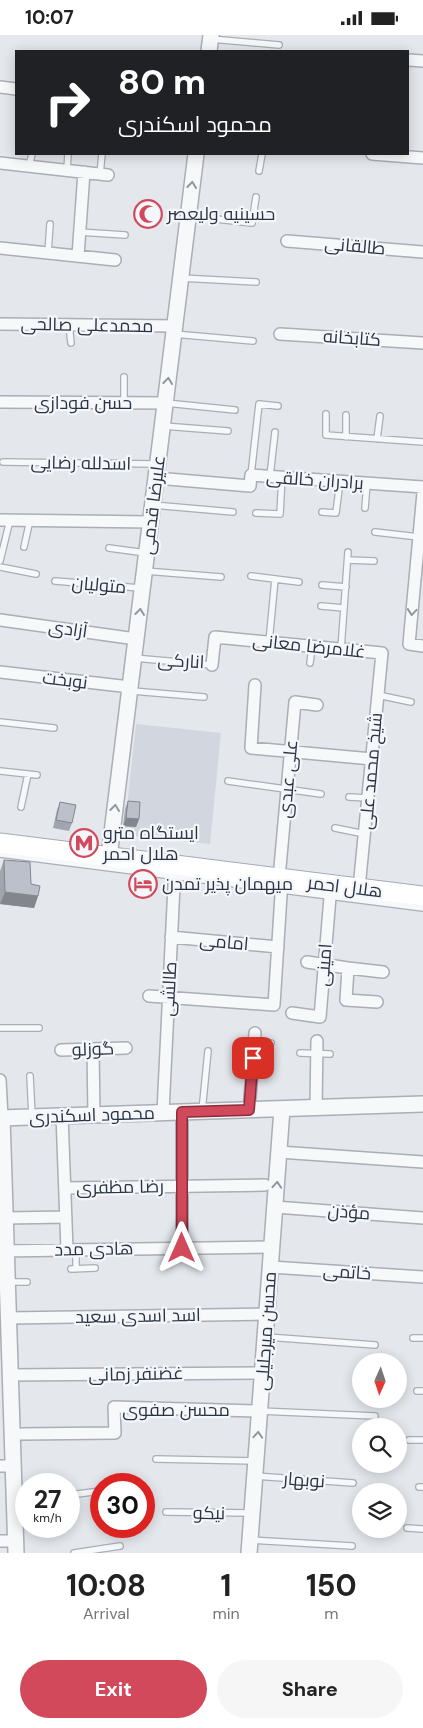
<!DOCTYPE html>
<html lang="en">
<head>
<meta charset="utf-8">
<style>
  body { margin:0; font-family:"DM Sans",Cairo,sans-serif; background:#f6f6f6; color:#222; height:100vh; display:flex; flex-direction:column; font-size:19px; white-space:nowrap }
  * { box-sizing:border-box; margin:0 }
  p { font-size:16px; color:#767676 }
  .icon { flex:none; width:28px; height:28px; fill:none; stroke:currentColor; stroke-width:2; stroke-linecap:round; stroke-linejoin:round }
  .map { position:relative; height:1518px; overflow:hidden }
  .sheet { display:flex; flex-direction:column; background:#fff; flex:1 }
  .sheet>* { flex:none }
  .guide { position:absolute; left:15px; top:15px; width:394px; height:105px; border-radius:0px; box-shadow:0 2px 12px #0003; background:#202124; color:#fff; overflow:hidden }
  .needle { width:32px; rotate:183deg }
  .controls { position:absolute; left:352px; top:1318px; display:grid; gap:10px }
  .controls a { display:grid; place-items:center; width:55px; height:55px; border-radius:50%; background:#fff; box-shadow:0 2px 12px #0003; font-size:25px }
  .speed { position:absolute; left:15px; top:1438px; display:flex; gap:10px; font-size:25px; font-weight:700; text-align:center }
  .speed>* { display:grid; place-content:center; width:65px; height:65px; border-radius:50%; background:#fff; box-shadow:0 2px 12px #0003; line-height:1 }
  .speed small { font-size:12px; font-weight:400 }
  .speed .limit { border:8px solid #d22; background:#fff; color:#111 }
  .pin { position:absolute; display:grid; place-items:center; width:42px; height:42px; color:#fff; margin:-21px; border-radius:10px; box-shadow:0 2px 8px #0006 }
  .me { position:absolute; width:55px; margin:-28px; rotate:0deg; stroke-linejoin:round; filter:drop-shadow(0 0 4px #0008) }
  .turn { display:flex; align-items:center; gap:18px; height:105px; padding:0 20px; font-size:22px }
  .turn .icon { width:65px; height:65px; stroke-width:2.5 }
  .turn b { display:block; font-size:35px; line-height:42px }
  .eta { display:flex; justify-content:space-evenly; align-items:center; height:85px; text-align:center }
  .eta b { font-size:30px; font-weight:700; line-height:35px }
  .action { display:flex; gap:10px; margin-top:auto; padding:10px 20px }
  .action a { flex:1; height:58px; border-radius:30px; background:#d1495b; color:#fff; font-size:20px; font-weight:700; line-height:58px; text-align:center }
  .action a+a { background:#f6f6f6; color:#222 }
  .status { display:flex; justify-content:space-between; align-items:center; height:35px; padding:0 25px; background:#fff; direction:ltr }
  .status svg { height:14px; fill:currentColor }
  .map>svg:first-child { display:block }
  .built { fill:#d2d6de }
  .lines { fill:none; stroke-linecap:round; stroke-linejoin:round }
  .service-casing { stroke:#a9aeb7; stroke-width:8 }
  .minor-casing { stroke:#a9aeb7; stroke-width:14 }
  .tertiary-casing { stroke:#a9aeb7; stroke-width:18 }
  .primary-casing { stroke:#a3abb8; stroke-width:21 }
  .service { stroke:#f7f8fa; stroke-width:5.5 }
  .minor { stroke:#f7f8fa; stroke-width:11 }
  .tertiary { stroke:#f7f8fa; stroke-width:15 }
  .primary { stroke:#fff; stroke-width:19 }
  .wall { fill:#a1a5ae }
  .shaded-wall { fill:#83868d }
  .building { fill:#bbc0ca; stroke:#83868d }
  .oneway { stroke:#9196a0 }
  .route-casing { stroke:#882f3b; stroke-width:12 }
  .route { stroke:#d1495b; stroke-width:9 }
  .labels { text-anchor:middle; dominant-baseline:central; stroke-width:4.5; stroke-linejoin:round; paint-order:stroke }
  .poi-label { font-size:18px; fill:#2b3445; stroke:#f4f6f9; text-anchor:start }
  .street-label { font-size:18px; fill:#2b3445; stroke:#f4f6f9 }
</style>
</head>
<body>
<div class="status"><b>10:07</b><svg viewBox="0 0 49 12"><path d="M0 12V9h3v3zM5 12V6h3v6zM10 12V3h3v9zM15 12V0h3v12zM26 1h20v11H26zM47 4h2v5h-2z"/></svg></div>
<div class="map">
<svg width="423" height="1518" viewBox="0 0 423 1518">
  <rect width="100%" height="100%" fill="#e4e7ec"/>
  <path class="built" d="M136,689L221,698L210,809L124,800Z"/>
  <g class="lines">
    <defs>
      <path id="service" d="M211,4L279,10
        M29,131L32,119
        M67,135L68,119
        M259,136L262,119
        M100,139L102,119
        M189,181L252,188L256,162
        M79,197L125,200
        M48,218L50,189
        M181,243L256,247
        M69,290L71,308
        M174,299L253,306
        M124,342V368
        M166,368L235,375
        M326,379V400L423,407
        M346,380V402
        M163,391L228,396
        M377,404L380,381
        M3,427L156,429
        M251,440L259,369L278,371
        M270,441L275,397
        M153,470L233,477
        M365,473L367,448
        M322,477L336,478L340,446
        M256,478L280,479L282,442
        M375,497L419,502
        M24,512L30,485
        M109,513L146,518
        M348,525L374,526
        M0,526L10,485
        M0,532L36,539
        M145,536L221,542
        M251,541L299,547
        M55,546L140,553
        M322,550L346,552
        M321,571L344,573
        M269,607L275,544
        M341,614L348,517
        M134,623L212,630
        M310,628L312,612
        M132,656L204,662
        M378,660L411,667
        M0,687L54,693
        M0,736L37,740
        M228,746L321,759
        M349,762L368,763
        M21,772L28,739
        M335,793L365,799
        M0,819L423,873
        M0,993H39
        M254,1006L271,1008
        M300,1018L330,1019
        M30,1041L32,1081
        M202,1076L208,1016
        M76,1214V1234
        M71,1234L95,1233
        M9,1247H27
        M267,1302L375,1310
        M413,1303H423
        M417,1356H423
        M260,1376L375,1381
        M409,1405H423
        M156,1424L256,1426
        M255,1441L353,1448
        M419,1452H423
        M69,1460L101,1456
        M166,1477L252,1478
        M407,1493L423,1494
        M251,1505L352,1511
        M74,1518L120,1511"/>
      <path id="minor" d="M408,25L423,26
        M0,52L16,54
        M372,119L423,123
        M0,128L108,140
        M287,206L423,217
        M0,213L115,225
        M78,221L84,137
        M0,289L175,291
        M280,299L423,308
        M0,367L166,368
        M156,443L250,451L251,440L423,452
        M423,458L409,609L423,611
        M0,485L151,487
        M0,585L136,604
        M212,630L215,602L382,618L359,853
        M0,637L130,652
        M255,650L251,713L372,724
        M279,843L295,667L317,670
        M171,902L278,912
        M307,927L348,933L346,965L377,967
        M348,933L383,937
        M149,961L274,970L282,844
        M292,978L320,982L331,850
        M93,1014L94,1080
        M61,1015L126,1013
        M0,1045L2,1082
        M316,1073L317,1006
        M249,1075L255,998
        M163,1077L175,830
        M182,1077V1213
        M62,1080L67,1215
        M279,1117L423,1127
        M65,1153L265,1150
        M275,1172L423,1183
        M5,1183L66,1182
        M0,1216L272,1212
        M271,1232L423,1242
        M8,1283L267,1279
        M10,1340L263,1338
        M21,1399L115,1398L114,1372L260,1376
        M0,1431H13
        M0,1506H15"/>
      <path id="tertiary" d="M209,16L211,0
        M109,822L196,119
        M2,1082L16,1518
        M0,1083L423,1069
        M249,1518L282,1074"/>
      <path id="primary" d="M0,808L423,861"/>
    </defs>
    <use href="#service" class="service-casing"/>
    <use href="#minor" class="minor-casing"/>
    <use href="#tertiary" class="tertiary-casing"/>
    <use href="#primary" class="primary-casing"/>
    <use href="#service" class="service"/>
    <use href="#minor" class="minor"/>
    <use href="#tertiary" class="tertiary"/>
    <use href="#primary" class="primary"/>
  </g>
  <path class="wall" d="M128,766L139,784L136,792L123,791L125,774Z
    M60,767L72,788L69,796L53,793L57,775Z
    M4,825L31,849L38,861L34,873L0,869V836Z"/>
  <path class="shaded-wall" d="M126,783L139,784L136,792L123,791Z
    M5,857L38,861L34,873L0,869Z"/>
  <path class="building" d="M128,766L140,767L139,784L126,783Z
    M60,767L76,770L72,788L56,785Z
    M4,825L30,827L31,849L40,851L38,861L5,857Z"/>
  <defs><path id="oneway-chevron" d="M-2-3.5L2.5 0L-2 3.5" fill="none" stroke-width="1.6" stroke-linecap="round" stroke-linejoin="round" transform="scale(1.25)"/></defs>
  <g class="oneway">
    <use href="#oneway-chevron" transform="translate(192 150) rotate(-83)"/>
    <use href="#oneway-chevron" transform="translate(168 346) rotate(-83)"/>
    <use href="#oneway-chevron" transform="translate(140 577) rotate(-83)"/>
    <use href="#oneway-chevron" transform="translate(412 577) rotate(95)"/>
    <use href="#oneway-chevron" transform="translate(115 773) rotate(-83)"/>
    <use href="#oneway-chevron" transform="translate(277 1150) rotate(-86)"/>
    <use href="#oneway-chevron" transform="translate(258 1400) rotate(-86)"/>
  </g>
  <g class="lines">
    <defs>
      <path id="route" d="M182,1213V1077L249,1075L253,1023"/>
    </defs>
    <use href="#route" class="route-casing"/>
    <use href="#route" class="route"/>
  </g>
  <defs>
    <symbol id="mosque-ring" viewBox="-11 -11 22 22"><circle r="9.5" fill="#f4f6f9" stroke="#d1495b" stroke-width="1.5"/><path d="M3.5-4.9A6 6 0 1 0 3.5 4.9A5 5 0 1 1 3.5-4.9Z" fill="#d1495b"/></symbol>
    <symbol id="metro-ring" viewBox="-11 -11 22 22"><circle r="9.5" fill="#f4f6f9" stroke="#d1495b" stroke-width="1.5"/><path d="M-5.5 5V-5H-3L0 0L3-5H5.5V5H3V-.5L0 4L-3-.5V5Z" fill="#d1495b"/></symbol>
    <symbol id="hotel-ring" viewBox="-11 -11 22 22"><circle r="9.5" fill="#f4f6f9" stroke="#d1495b" stroke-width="1.5"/><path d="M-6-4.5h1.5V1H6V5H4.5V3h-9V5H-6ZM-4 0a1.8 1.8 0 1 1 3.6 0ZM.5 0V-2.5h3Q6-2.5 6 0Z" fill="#d1495b"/></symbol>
  </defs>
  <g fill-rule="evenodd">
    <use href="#mosque-ring" x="132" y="163" width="32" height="32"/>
    <use href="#metro-ring" x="68" y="792" width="32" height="32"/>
    <use href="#hotel-ring" x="127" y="833" width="32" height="32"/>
  </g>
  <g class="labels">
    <g class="poi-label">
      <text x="167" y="179">حسینیه ولیعصر</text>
      <text x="103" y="798">ایستگاه مترو<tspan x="103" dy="21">هلال احمر</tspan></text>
      <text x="162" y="849">میهمان پذیر تمدن</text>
    </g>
    <g class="street-label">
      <text transform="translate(355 211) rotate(5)">طالقانی</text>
      <text transform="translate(87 290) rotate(1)">محمدعلی صالحی</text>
      <text transform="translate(352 303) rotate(4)">کتابخانه</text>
      <text x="83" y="368">حسن فودازی</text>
      <text transform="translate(81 428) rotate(1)">اسدلله رضایی</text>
      <text transform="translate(315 445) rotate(4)">برادران خالقی</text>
      <text transform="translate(153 470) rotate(-83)">علیرضا قدمی</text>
      <text transform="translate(99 550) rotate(5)">متولیان</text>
      <text transform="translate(68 594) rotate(8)">آزادی</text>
      <text transform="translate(309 611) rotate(6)">غلامرضا معانی</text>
      <text transform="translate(181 626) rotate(3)">انارکی</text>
      <text transform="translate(65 645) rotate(7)">نوبخت</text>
      <text transform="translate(371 736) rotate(-85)">شیخ محمد علی</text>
      <text transform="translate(288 744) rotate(-85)">علی عبدی</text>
      <text transform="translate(345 852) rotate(7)">هلال احمر</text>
      <text transform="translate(224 907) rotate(5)">امامی</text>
      <text transform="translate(324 930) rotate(-86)">امینی</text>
      <text transform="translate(169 954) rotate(-87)">طالشی</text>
      <text transform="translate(93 1014) rotate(-2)">گوزلو</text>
      <text transform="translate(92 1080) rotate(-2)">محمود اسکندری</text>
      <text transform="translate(120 1152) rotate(-1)">رضا مظفری</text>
      <text transform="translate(349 1177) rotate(4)">مؤذن</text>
      <text transform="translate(94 1214) rotate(-1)">هادی مدد</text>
      <text transform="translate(347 1237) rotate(4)">خاتمی</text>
      <text transform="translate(138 1281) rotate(-1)">اسد اسدی سعید</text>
      <text transform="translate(266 1296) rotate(-86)">محسن میرجلیلی</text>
      <text transform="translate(136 1339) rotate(-1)">غضنفر زمانی</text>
      <text x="176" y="1375">محسن صفوی</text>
      <text transform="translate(304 1445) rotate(4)">نوبهار</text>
      <text transform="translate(209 1478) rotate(1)">نیکو</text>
    </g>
  </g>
</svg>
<div class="controls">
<a><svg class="needle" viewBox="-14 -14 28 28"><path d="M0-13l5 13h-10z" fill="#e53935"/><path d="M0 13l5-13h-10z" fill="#767676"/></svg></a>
<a><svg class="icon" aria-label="search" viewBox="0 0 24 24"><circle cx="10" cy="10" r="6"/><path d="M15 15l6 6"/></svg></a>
<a><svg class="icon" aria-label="layers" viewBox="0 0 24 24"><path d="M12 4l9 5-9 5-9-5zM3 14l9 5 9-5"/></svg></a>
</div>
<div class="speed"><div>27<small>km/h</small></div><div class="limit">30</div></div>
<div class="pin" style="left:253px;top:1023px;background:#d93025"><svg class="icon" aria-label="arrive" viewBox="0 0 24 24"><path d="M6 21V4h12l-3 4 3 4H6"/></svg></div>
<svg class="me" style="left:182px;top:1213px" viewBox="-20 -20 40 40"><path d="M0-17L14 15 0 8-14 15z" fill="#d1495b" stroke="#fff" stroke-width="4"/></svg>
<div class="guide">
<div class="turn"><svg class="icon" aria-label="right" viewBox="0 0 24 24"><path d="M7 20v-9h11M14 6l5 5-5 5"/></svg><div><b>80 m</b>محمود اسکندری</div></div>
</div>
</div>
<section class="sheet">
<div class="eta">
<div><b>10:08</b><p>Arrival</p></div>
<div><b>1</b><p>min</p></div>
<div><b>150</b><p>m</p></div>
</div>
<div class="action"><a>Exit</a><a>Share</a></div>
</section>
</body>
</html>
